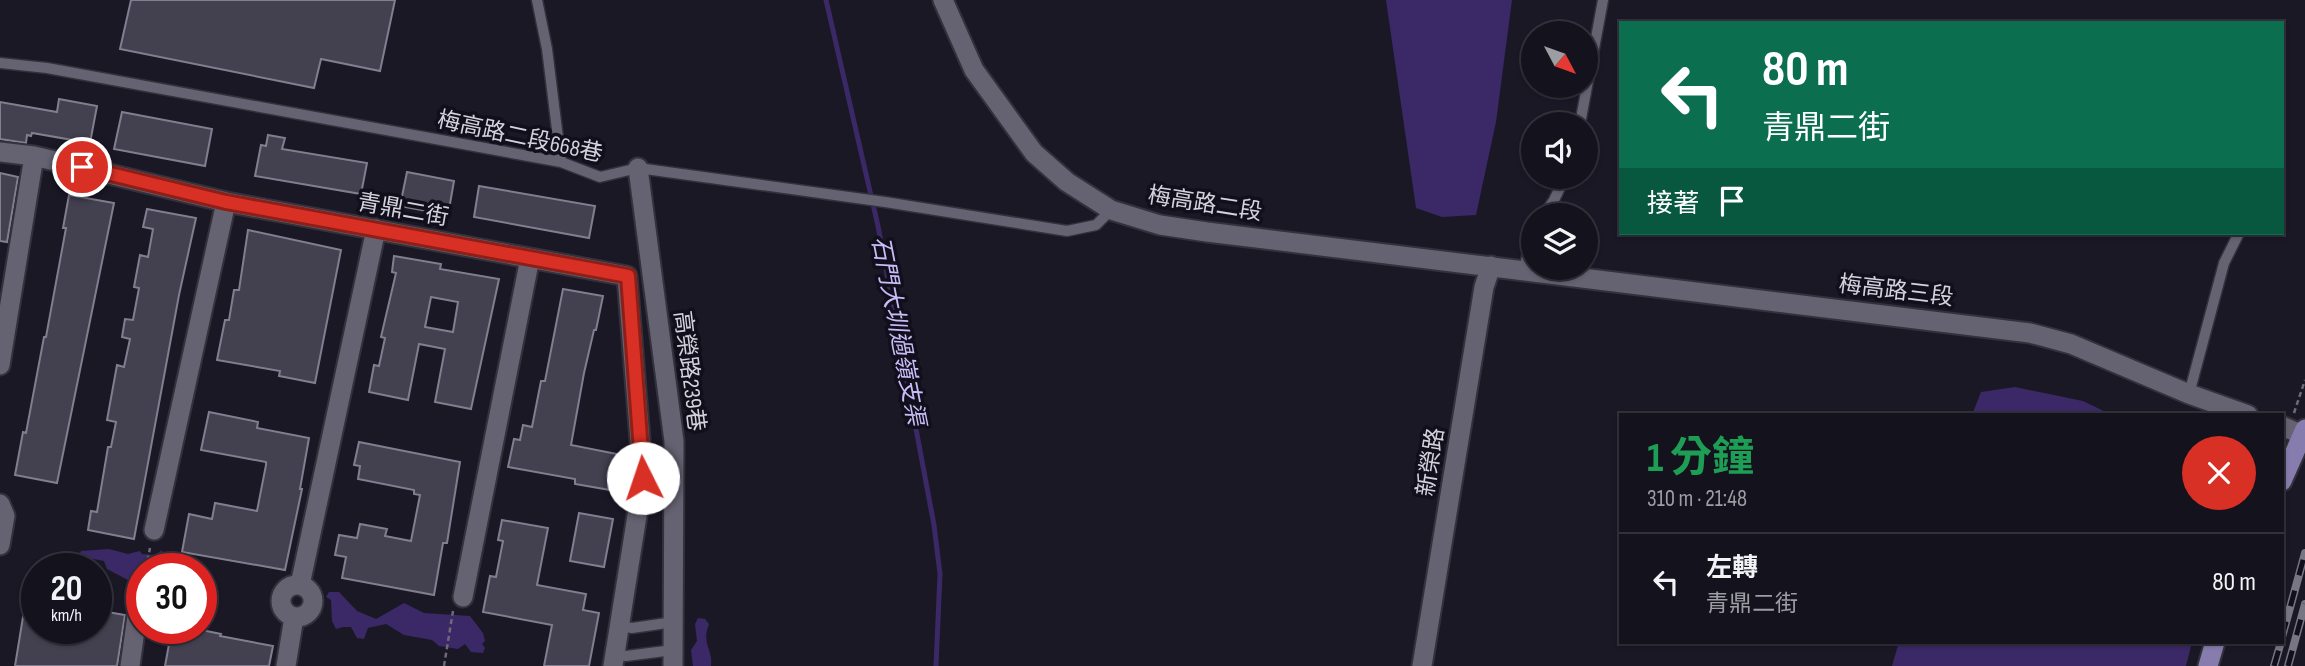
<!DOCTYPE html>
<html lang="zh-TW">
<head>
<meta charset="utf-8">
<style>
  body { margin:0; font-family:"Sofia Sans Condensed","Noto Sans TC",sans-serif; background:#1d1b25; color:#f1f3f6; height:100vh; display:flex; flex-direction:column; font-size:26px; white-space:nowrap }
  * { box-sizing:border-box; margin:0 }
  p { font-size:23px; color:#9d9ea3 }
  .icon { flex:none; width:38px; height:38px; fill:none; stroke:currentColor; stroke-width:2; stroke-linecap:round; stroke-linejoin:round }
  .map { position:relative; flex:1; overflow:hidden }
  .side { position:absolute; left:1619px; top:413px; width:665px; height:231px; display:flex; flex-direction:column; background:#14121c; border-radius:0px; box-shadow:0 2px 5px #0004,0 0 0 2px #33323b }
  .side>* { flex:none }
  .hud { position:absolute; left:1619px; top:21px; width:665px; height:214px; border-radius:0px; box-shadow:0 2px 5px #0004,0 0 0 2px #33323b; background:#0b6e4f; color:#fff; overflow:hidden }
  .needle { width:46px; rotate:131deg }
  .tools { position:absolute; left:1521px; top:21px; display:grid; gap:14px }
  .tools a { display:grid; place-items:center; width:77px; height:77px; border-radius:50%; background:#14121c; box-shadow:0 2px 5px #0004,0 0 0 2px #33323b; font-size:35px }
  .speed { position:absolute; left:21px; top:553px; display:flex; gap:14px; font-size:35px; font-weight:700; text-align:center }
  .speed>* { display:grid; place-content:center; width:91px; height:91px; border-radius:50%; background:#14121c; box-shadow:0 2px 5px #0004,0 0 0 2px #33323b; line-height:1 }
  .speed small { font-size:18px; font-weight:400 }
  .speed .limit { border:10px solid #d22; background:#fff; color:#111 }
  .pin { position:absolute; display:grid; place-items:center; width:60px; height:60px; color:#fff; margin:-30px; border:4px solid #fff; border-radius:50%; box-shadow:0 2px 7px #0007 }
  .me { position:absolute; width:77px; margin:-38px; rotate:356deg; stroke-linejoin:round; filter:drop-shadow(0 0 5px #0008) }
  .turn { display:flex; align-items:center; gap:24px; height:147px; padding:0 28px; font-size:32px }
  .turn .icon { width:91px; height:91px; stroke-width:2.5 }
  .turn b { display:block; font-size:49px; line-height:60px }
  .then { display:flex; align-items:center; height:66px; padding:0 28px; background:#0003; gap:14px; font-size:26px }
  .round { display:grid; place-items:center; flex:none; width:74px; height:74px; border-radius:37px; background:#1d1b25 }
  .overview { display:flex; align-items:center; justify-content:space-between; height:119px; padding:0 28px }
  h1 { font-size:42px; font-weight:700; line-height:52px; color:#1e9e55 }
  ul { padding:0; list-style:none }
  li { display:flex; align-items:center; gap:21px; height:98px; padding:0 28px; border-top:2px solid #33323b }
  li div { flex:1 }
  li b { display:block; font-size:26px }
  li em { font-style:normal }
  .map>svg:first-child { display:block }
  .water { fill:#3b2866 }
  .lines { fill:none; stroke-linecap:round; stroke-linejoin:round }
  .stream { stroke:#3b2866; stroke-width:5 }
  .building { fill:#434050; stroke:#817e8f; stroke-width:2; fill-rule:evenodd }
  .service-casing { stroke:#33313b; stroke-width:13 }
  .minor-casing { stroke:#33313b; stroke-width:23 }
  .tertiary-casing { stroke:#33313b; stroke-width:23 }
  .primary-casing { stroke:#33313b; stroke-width:23 }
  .path { stroke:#6e6b77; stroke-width:2.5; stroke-dasharray:5 3.5; stroke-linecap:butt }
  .service { stroke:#656272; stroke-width:10 }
  .minor { stroke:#656272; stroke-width:19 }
  .tertiary { stroke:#656272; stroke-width:19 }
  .primary { stroke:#877cae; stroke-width:19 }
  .rail-casing { stroke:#787682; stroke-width:8 }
  .rail { stroke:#120f1c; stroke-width:5; stroke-dasharray:16; stroke-linecap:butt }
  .route-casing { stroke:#8d1f18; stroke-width:18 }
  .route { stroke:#d93025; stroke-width:12 }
  .labels { text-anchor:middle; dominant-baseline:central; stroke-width:7; stroke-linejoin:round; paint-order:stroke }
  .street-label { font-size:23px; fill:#d4d2dc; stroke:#120f1c }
  .water-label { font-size:24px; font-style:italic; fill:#c9bdf7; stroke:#120f1c }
</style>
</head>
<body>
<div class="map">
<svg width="2305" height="666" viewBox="0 0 2305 666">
  <rect width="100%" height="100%" fill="#1b1826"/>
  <path class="water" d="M1386,0H1512L1496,122L1476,215L1442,217L1416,208Z
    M2015,387L2083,401L2112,415H1972L1981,392Z
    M109,549L128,554L140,551L142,554L155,555L162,550L163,560L167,558L179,564L182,569H142V587L130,584L128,580L107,569L104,561L78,556L81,551Z
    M329,592H339L357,611L376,619L404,603L424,613L470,616L483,633L485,641L482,644L485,648L483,653L471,652L465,644L458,649L439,646L432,640L404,635L386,624L368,628L364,639L357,638L351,627H343L336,629L332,621L331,600L326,597Z
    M698,618L705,619L709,624C701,645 713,648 711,666H693L691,650L697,641L695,624Z
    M1899,642H2192L2186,666H1892Z"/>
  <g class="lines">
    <path class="stream" d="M826,0L878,226L934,525L940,574L936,666"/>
  </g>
  <path class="building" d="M131,0H395L380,71L321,59L314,88L120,49Z
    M59,99L97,106L90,143L32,133L31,136L27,135L26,143L0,139V102L57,112Z
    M122,112L212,129L205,166L114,149Z
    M268,135L285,138L282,149L367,163L361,194L255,176L261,145L266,146Z
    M407,172L454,181L448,215L400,206Z
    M0,173L18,177L7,242L0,241Z
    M479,186L595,206L589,238L474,217Z
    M69,195L114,203L57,483L15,475L23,432L26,433L44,337H46L66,228H63Z
    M147,209L196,218L179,295L134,539L88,530L91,511L97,512L108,447H111L116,422L107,420L117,365L124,367L130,339L122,337L125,319L133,320L139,288L134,287L140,255L148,257L153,229L143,227Z
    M248,230L341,250L315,383L279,376L280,371L217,360L225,320H229L234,290H239Z
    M394,256L441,264L440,269L499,279L471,409L435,402L445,349L419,344L408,400L369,392L374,365L379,366L385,338L381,337L396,273L392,272ZM431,297L458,302L453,332L425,327Z
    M563,289L603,296L596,330H594L584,373L571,445L617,454L610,490L575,484V479L508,467L514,439L520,440L523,425L532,427L541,381H545Z
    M209,412L258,422L257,428L309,438L300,489H302L285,570L182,552L189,514L212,519L215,503L257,511L266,465V462L201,450Z
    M359,442L460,462L447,543H443L434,595L342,578L346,557L335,555L339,535L357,538L360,524L387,529L385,536L411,541L420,495L414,494V490L358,479L360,466L354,465Z
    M579,513L613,519L604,567L570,561Z
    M502,520L548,528L537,585L586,594L583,610L599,613L589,666H544L552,625L483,612L490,576L496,577L503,541L498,540Z
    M30,574L37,575V628H96V610L125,615L117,666H15Z
    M172,628H192L221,634L220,636L273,646L269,666H165Z"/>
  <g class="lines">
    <defs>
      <path id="service" d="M537,0L547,49L561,162
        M0,63L47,68L561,162L600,177L638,168L885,202L1067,231L1096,225L1111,210
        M1580,124L1603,0
        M1544,215L1554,200L1565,177
        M1524,270L1533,230
        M2189,394L2224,263L2239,233
        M620,626L632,628L674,622
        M615,654L626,656L673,650"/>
      <path id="minor" d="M0,152L34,156
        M638,168L674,441L673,666
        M0,365L34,156L226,202L627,276L643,478L613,666
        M0,504L5,516L0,545
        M154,530L226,202
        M281 601a16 16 0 1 1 32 0a16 16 0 1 1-32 0Z
        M300,585L376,229
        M463,597L530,258
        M130,666L138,609
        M286,666L294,617"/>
      <path id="tertiary" d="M943,0L974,70L1034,153L1067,182L1111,210L1160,225L1207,232L2030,333L2071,344L2189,394L2248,415
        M2282,426L2305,436
        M1422,666L1484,287L1491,266"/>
      <path id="primary" d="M2282,481L2305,429
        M2208,666L2215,642"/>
    </defs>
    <use href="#service" class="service-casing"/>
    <use href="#minor" class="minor-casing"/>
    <use href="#tertiary" class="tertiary-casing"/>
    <use href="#primary" class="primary-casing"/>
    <path class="path" d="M2294,413L2305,380
      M146,569L150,548
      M444,666L453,611"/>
    <use href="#service" class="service"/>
    <use href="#minor" class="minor"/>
    <use href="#tertiary" class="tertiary"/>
    <use href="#primary" class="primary"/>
    <defs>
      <path id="rail" d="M2282,637L2305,553
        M2274,666L2281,642
        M2288,666L2305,604"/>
    </defs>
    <use href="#rail" class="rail-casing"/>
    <use href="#rail" class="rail"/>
  </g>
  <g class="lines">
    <defs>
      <path id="route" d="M82,167L226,202L628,276L643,478"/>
    </defs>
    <use href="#route" class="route-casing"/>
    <use href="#route" class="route"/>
  </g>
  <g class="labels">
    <g class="street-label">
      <text transform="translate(520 137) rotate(12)">梅高路二段668巷</text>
      <text transform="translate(1205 204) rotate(9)">梅高路二段</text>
      <text transform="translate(403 210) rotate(10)">青鼎二街</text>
      <text transform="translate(1896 291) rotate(7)">梅高路三段</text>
      <text transform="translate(689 371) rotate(83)">高榮路239巷</text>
      <text transform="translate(1431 462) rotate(-81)">新榮路</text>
    </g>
    <g class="water-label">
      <text transform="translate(898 331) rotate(79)">石門大圳過嶺支渠</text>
    </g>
  </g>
</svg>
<div class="tools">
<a><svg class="needle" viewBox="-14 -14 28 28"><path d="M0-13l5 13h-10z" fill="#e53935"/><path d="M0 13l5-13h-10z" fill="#9d9ea3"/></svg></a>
<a><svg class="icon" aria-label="sound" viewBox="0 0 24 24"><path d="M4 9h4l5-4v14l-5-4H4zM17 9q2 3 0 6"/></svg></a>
<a><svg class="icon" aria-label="layers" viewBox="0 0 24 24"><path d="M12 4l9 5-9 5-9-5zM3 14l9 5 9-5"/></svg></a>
</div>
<div class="speed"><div>20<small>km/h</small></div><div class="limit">30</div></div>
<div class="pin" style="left:82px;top:167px;background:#d93025"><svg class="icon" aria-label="arrive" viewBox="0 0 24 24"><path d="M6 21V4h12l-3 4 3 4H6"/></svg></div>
<svg class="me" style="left:643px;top:478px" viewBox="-20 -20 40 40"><circle r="19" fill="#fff"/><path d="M0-13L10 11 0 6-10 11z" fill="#d93025"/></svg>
<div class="hud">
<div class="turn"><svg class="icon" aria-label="left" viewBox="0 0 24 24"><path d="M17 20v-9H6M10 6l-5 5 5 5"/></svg><div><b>80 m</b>青鼎二街</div></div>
<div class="then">接著<svg class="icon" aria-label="arrive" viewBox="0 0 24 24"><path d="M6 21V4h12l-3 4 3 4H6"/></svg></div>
</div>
<section class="side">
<div class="overview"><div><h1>1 分鐘</h1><p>310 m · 21:48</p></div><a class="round" style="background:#d93025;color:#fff"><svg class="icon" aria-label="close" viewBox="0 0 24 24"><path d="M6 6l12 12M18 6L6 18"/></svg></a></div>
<ul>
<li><svg class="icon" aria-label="left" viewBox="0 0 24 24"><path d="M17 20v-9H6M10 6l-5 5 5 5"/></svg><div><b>左轉</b><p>青鼎二街</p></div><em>80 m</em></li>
</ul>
</section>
</div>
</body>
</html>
